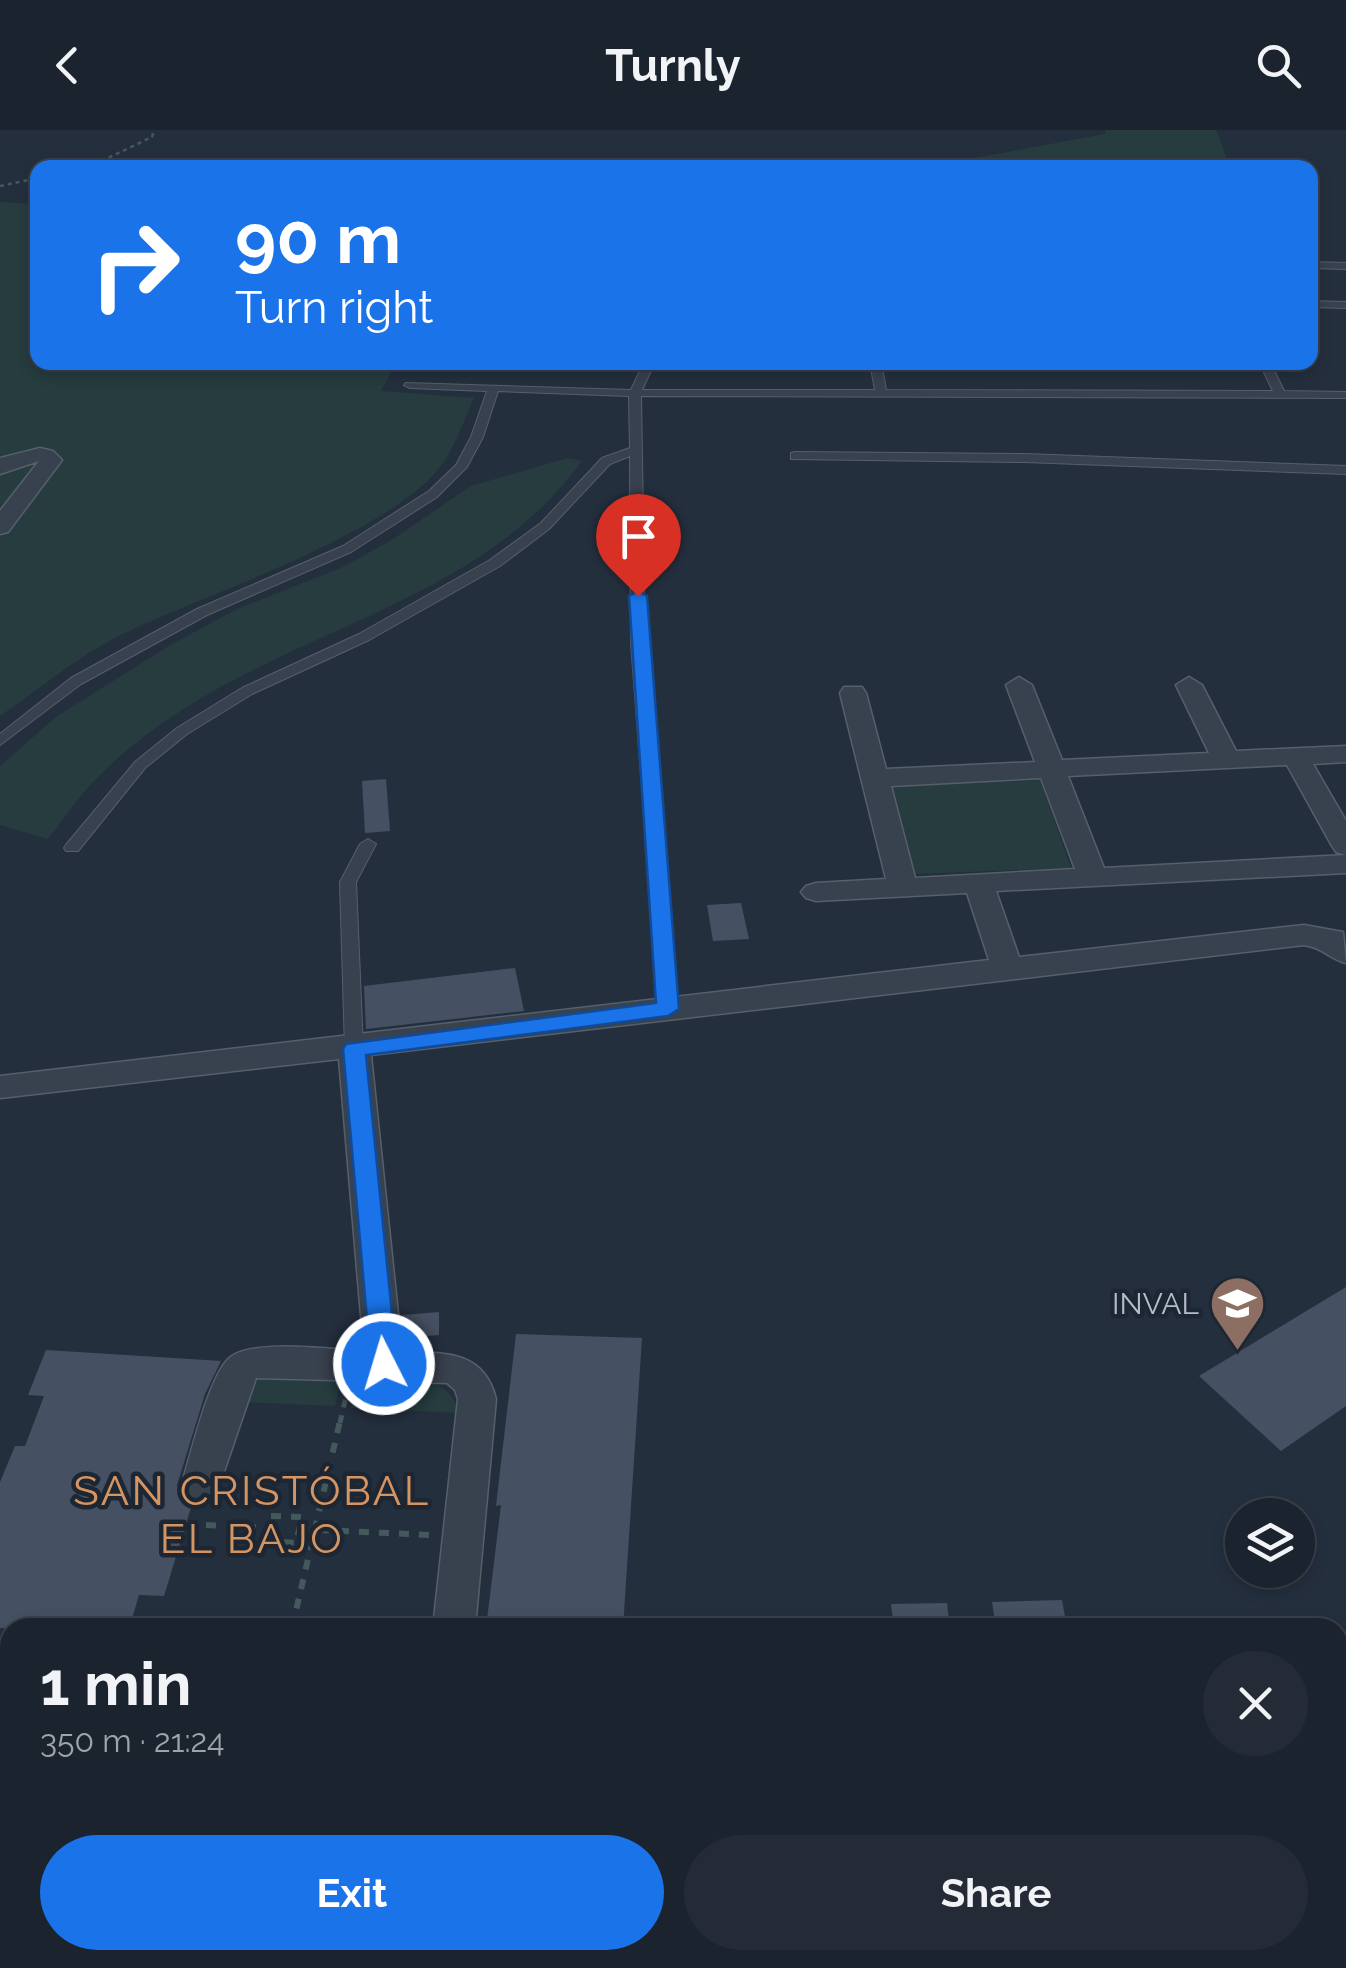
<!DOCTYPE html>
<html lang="en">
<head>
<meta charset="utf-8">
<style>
  body { margin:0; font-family:Raleway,sans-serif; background:#242b36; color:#f1f3f6; height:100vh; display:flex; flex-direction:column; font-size:38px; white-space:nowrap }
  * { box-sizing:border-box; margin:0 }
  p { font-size:32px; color:#a0a4aa }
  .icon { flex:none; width:55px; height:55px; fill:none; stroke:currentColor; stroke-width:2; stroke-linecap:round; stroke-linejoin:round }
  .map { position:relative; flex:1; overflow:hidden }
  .details { position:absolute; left:0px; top:1488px; width:1348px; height:352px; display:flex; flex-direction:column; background:#1b232e; border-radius:30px 30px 0 0; box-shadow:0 5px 15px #0003,0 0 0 2px #39404a }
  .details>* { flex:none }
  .banner { position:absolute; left:30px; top:30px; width:1288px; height:210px; border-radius:20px; box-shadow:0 5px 15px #0003,0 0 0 2px #39404a; background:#1a73e8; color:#fff; overflow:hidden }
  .buttons { position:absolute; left:1225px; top:1368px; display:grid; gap:20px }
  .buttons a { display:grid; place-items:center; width:90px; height:90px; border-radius:50%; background:#1b232e; box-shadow:0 5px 15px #0003,0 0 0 2px #39404a; font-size:50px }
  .pin { position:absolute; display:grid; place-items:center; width:85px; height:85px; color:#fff; margin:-102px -42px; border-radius:50% 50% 50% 0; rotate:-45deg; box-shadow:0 0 10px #0007 }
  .pin .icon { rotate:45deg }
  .me { position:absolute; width:110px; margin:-55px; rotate:355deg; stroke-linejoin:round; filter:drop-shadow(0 0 8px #0008) }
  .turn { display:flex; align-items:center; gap:35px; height:210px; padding:0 40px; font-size:45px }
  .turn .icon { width:130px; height:130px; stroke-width:2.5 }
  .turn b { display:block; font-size:70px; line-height:85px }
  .round { display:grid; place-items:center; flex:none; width:105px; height:105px; border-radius:52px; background:#242b36 }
  .head { display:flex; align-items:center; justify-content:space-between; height:170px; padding:0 40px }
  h1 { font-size:60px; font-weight:700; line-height:75px }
  .action { display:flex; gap:20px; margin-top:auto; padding:20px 40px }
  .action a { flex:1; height:115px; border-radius:60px; background:#1a73e8; color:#fff; font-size:40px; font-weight:700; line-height:115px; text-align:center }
  .action a+a { background:#242b36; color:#f1f3f6 }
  header { display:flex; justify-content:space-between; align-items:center; height:130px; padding:0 40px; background:#1b232e; font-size:45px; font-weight:700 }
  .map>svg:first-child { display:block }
  .green { fill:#263c3f }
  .building { fill:#455162 }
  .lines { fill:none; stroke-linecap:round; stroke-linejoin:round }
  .service-casing { stroke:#565f6c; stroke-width:2 }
  .minor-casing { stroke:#565f6c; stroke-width:3 }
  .path-far2 { stroke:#44595c; stroke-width:2.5; stroke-dasharray:4 4; stroke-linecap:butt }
  .path-far1 { stroke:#44595c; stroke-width:5; stroke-dasharray:8 8; stroke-linecap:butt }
  .path { stroke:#44595c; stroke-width:6; stroke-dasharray:10 10; stroke-linecap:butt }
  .service { fill:#38414e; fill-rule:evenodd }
  .minor { fill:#38414e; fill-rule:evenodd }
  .route { fill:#1a73e8; stroke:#114b97; stroke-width:2.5 }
  .labels { text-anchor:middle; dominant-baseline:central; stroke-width:9; stroke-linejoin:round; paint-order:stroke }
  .poi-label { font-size:30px; fill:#b4bcc9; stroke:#1d2633; text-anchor:end }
  .near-quarter-label { font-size:42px; letter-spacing:2.5px; fill:#d59563; stroke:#1d2633 }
</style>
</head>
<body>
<header><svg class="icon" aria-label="back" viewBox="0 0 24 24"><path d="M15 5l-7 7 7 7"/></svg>Turnly<svg class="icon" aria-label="search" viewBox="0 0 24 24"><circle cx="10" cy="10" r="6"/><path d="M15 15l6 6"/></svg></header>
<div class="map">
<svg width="1346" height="1838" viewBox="0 0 1346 1838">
  <rect width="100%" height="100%" fill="#242f3e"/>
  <path class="green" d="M1105,0H1216L1230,37L974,38L969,29L1105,4Z
    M0,72L37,74L38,232L396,233L381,261L474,268C465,288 457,311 445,330C400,401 206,464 127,502C82,523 41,558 0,586Z
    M568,328L582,331C491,456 339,489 212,562C171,585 128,616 96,649C78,667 64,689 48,709L0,695V636L56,587L172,514L237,479L343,437L390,411L471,356Z
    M1040,650L1071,738L915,744L893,656Z
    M342,1245L335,1276L240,1272L256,1247Z
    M358,1246C393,1249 452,1240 458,1283L351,1278Z"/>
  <path class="building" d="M386,649L390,701L365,703L362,651Z
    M741,773L749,809L713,811L707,775Z
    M515,838L524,881L366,899L364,856Z
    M1346,1157V1276L1281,1321L1199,1246Z
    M439,1182V1205L404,1208L402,1185Z
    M516,1204L642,1208L623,1498H486L501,1375L496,1376Z
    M46,1220L221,1231L205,1264L177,1355L184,1370L192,1374L164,1466L139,1465L132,1489L113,1487L110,1498H0V1352L15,1316H25L44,1266L28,1265Z
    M1062,1470L1067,1498H996L992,1472Z
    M947,1473L950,1498H894L891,1474Z"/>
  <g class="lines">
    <defs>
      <path id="service" d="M1310,132L1346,133V139L1310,138Z
        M1310,171L1346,172V178L1310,177Z
        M644,232H655L642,260H875L870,232H881L886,260L1273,261L1259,232H1270L1284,261L1346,262V268L641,266L645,513L677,879L674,883L668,885L659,879L631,513L630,326L610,334L549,399L500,436L369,510L252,564L187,604L145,638L78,721H66L64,718L66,715L135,632L177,598L242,558L359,504L490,430L541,393L602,328L630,318L629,266L498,261L483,307L467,337L437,367L351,422L207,485L81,554L0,615V604L71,548L197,479L343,416L429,361L456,335L471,307L487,261L410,258L404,255L406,253L631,260Z
        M795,322L1025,324L1346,336V344L1025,332L791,329V323Z
        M368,709L376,714L356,752L363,919L354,925L345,919L340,752L360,714Z
        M363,1830H389L388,1838H362Z
        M462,1830H488L486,1838H460Z
        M683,1830H709V1838H683Z"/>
      <path id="minor" d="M40,318L53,321L62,330L8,402L0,404V381L39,331L0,344V328Z
        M1019,547L1032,555L1062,630L1209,623L1176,555L1189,547L1202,555L1236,621L1346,616V632L1313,634L1346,691V725L1336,722L1332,716L1287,635L1068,646L1104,738L1346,725V743L996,761L1019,827L1304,795L1343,802L1346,833C1328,828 1324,818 1304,815L371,925L402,1222C444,1223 484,1220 496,1269L475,1498H433L458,1269L455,1260L447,1253L256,1248L215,1368L201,1373L187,1368L181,1356C190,1329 210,1239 232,1226C258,1209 332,1220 364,1221L339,929L0,968V946L989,830L967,763L816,771L806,768L801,762L806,756L816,753L886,749L840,563L844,557H862L866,563L886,639L1035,632L1006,555ZM1041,648L1075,739L915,748L891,656Z
        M1338,1561H1346V1601H1338Z
        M10,1580V1622L0,1623V1581Z
        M856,1830H904V1838H856Z"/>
    </defs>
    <use href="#service" class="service-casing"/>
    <use href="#minor" class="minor-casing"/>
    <path class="path-far2" d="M87,38L152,7L154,0
      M0,56L38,48"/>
    <path class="path-far1" d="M340,1293L347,1262"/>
    <path class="path" d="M271,1386L302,1387L296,1413L264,1411Z
      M186,1394L267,1398
      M299,1399L430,1405
      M292,1498L340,1291"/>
    <use href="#service" class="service"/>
    <use href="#minor" class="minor"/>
  </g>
  <path class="route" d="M638,461L647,466L679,879L668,886L366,925L397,1234L393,1242L384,1245L375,1242L371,1234L343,919L346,914L656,873L629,466Z"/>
  <defs>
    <symbol id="school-pin" viewBox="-11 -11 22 30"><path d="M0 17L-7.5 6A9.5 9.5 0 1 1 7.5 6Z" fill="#8d6e63" stroke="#1d2633"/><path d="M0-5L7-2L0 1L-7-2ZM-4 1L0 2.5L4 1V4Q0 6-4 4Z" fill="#fff"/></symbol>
  </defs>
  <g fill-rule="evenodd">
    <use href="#school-pin" x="1206" y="1142" width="63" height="86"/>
  </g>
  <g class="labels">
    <g class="poi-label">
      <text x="1199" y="1173">INVAL</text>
    </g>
    <g class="near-quarter-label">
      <text x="252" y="1360">SAN CRISTÓBAL<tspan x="252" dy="48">EL BAJO</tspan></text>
    </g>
  </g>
</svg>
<div class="buttons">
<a><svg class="icon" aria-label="layers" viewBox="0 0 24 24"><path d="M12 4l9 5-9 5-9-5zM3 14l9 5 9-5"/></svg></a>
</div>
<div class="pin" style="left:638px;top:466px;background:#d93025"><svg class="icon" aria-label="arrive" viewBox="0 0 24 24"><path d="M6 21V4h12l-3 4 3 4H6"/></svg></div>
<svg class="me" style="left:384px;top:1234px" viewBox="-20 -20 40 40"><circle r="17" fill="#1a73e8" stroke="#fff" stroke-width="3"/><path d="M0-11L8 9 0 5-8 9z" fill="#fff"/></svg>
<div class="banner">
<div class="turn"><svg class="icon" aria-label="right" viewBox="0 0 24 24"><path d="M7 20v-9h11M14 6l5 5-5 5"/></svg><div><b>90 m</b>Turn right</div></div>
</div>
<section class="details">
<div class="head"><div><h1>1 min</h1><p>350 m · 21:24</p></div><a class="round"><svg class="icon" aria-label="close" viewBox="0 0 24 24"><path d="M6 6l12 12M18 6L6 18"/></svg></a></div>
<div class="action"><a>Exit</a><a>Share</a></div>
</section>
</div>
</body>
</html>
